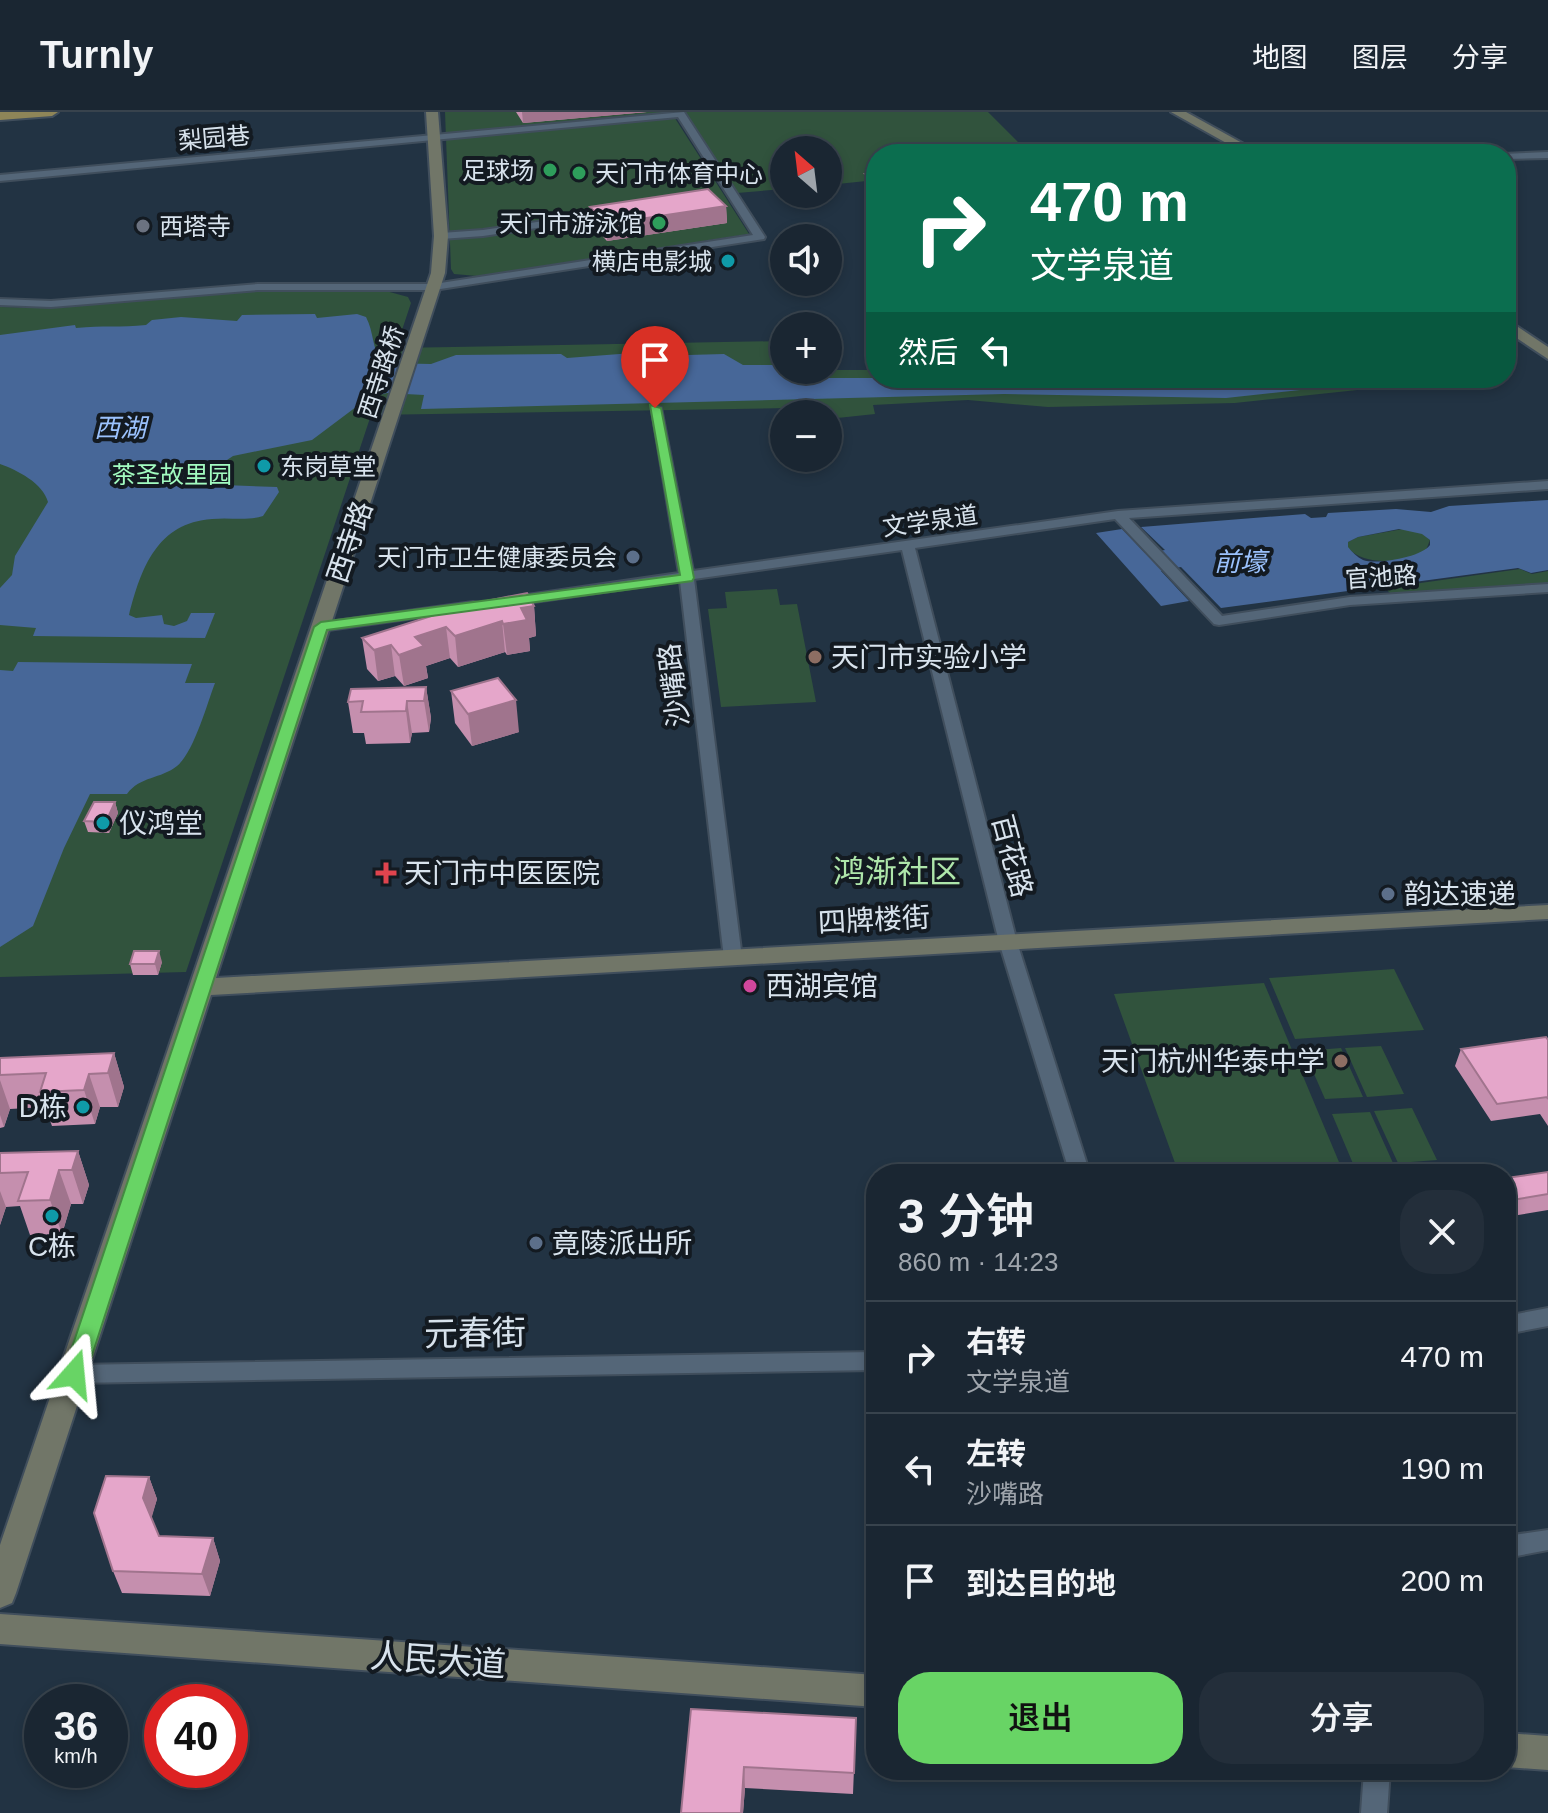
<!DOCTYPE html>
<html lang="zh">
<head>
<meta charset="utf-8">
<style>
  body { margin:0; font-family:Helvetica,"Noto Sans SC",sans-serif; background:#232e3a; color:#f1f3f6; height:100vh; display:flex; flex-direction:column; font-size:30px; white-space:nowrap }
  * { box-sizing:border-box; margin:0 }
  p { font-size:26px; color:#9fa5ac }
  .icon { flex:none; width:44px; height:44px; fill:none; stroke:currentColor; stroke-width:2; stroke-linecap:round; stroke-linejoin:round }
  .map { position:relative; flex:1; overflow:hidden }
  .sheet { position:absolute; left:866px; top:1052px; width:650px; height:616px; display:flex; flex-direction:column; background:#1a2632; border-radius:32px; box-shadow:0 4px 12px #0003,0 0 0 2px #38434d }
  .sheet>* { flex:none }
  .top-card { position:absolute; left:866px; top:32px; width:650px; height:244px; border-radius:32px; box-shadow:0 4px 12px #0003,0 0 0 2px #38434d; background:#0b6e4f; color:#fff; overflow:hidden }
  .needle { width:52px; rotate:332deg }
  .tools { position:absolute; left:770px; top:24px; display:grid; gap:16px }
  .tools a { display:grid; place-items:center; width:72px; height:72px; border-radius:50%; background:#1a2632; box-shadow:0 4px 12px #0003,0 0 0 2px #38434d; font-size:40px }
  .speed { position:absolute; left:24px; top:1572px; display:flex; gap:16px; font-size:40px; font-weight:700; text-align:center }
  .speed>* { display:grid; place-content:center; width:104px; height:104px; border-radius:50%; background:#1a2632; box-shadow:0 4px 12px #0003,0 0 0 2px #38434d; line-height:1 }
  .speed small { font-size:20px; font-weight:400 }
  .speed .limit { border:12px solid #d22; background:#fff; color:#111 }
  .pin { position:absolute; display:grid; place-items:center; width:68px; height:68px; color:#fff; margin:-82px -34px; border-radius:50% 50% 50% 0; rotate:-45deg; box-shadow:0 0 8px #0007 }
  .pin .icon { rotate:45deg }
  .me { position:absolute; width:88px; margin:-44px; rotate:18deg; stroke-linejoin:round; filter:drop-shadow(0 0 6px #0008) }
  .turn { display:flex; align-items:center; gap:28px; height:168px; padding:0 32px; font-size:36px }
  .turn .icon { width:104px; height:104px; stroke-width:2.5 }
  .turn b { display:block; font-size:56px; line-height:68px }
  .then { display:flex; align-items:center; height:76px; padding:0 32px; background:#0003; gap:16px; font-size:30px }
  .round { display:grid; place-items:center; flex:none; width:84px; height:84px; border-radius:32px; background:#232e3a }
  .headline { display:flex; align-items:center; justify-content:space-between; height:136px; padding:0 32px }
  h1 { font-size:48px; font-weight:600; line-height:60px }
  .button { display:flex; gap:16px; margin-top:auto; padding:16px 32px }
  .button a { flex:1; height:92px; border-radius:32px; background:#68d465; color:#111; font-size:32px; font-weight:600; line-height:92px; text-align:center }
  .button a+a { background:#232e3a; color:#f1f3f6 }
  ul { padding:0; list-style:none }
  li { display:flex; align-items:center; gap:24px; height:112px; padding:0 32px; border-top:2px solid #38434d }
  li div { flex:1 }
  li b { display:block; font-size:30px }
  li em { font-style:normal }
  header { display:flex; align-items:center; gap:48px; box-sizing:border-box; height:112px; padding:0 40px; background:#1a2632; border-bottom:2px solid #38434d }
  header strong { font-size:38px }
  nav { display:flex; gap:44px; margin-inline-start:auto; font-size:28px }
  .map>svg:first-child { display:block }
  .green { fill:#31533d }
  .water { fill:#476798; fill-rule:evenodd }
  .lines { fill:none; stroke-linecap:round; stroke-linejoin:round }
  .street-casing { stroke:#404e5c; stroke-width:4 }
  .secondary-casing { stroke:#404e5c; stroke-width:4 }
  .primary-casing { stroke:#404e5c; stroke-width:4 }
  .street { fill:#546678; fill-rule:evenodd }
  .secondary { fill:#717668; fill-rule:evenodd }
  .primary { fill:#8e8558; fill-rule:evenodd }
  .wall { fill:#c58fae }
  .shaded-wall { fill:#a0748d }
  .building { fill:#e5a6ca; stroke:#a0748d; stroke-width:2 }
  .route { fill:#68d465; stroke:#448a42; stroke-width:2 }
  .leisure-dot { fill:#2e9e5b; stroke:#131a21; stroke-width:3 }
  .worship-dot { fill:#6b7280; stroke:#131a21; stroke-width:3 }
  .culture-dot { fill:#0f9aa8; stroke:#131a21; stroke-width:3 }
  .service-dot { fill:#5c6f8a; stroke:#131a21; stroke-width:3 }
  .education-dot { fill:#8d6e63; stroke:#131a21; stroke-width:3 }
  .health-dot { fill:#e0444e; stroke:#131a21; stroke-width:3 }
  .hotel-dot { fill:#d1479c; stroke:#131a21; stroke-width:3 }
  .labels { text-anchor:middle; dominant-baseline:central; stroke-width:8; stroke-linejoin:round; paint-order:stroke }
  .far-street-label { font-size:24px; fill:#d8e3ed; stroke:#131a21 }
  .far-poi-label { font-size:24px; fill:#d8e3ed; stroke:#131a21; text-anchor:end }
  .far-park-label { font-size:24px; fill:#a2fbc0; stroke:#131a21 }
  .far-water-label { font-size:26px; font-style:italic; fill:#9bc2fd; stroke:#131a21 }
  .street-label { font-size:28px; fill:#d8e3ed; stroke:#131a21 }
  .poi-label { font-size:28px; fill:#d8e3ed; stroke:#131a21; text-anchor:start }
  .quarter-label { font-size:32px; fill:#aee6aa; stroke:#131a21 }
  .near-street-label { font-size:34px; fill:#d8e3ed; stroke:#131a21 }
</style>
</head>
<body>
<header>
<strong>Turnly</strong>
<nav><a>地图</a><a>图层</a><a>分享</a></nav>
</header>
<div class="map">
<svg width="1548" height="1701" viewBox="0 0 1548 1701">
  <rect width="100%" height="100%" fill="#223343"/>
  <path class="green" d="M445,0H671L749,122L477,164L454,162L451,157Z
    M683,0H988L1030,42H876V68L828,73V38H784V77L737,81Z
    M248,179H386L408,185L411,191L396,236L784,229V258H876V266H1471L1235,291L1048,295L968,288L873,293L875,302L828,307V302H789L787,296L371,303L186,860L0,865V195L58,196Z
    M1403,417L1422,421L1430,428L1426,438C1404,451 1366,455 1348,436V430L1358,425Z
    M1520,457L1532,462L1548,459V473L1390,481L1385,476Z
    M777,477L780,493L797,492L816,590L721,595L708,497L727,496L725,480Z
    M1394,857L1424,918L1295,927L1269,866Z
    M1264,871L1344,1062H1179L1114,882Z
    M1381,934L1404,982L1367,985L1345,936Z
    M1341,936L1363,985L1325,987L1304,939Z
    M1412,996L1437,1048L1398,1051L1374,999Z
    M1370,1000L1393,1051L1354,1054L1332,1002Z"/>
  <path class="water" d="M315,202L317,206L357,202L366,205C374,220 372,237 382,251L431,252L456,243L561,242L567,246L646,240L652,244L724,242L743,253H774L784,258L821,266H998L1202,276L1313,266H1412L1226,286L1004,282L421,297L424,283L387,281L368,286L312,328L233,344L212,358L224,373L277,375L279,380L263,404C247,409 229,405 212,407C157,411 141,456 129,503L136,506L162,503L164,512L174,514L187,509L191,501H215L205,526L33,524L36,516L0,513V476L12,463L15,444L48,390C43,371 17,358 0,352V223L75,213L76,216C103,213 121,216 146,213L152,208L181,205L237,209L242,203Z
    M1548,388V458L1531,461L1518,456L1221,496L1181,455L1161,459L1189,489L1161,494L1096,421L1122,417L1145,441L1165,438L1141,415L1305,402L1311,406L1326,405L1328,401L1396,397L1431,400L1449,394ZM1399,417L1422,422L1430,428V433C1422,445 1377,453 1363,448C1357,445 1352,440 1348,435V430L1358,425Z
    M18,550L192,552L185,571H215C207,592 194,640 177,654C161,667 140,664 127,682H90L64,736L33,814L0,835V558L13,559Z"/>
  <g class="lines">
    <defs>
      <path id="street" d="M684,0L765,125L764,127L434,178H258L51,195L0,193V187L51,189L258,172H434L753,123L678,5L0,69V63Z
        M1548,40V46L1506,47V42H1503Z
        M612,99L616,100V104L483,124L441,127L436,124L441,121L483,118Z
        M651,293L661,296L693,459L1118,399L1548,369V377L1129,406L1222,504L1350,485L1548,472V480L1350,493L1219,513L1214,512L1115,407L915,436L1017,830L1090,1062H1070L999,830L902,438L694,467L742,846L733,852L724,846L680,469L506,494L499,490L506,486L679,461Z
        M473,490L478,491V497L321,519L314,515L321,511Z
        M1548,1196V1214L1506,1222V1204Z
        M876,1240V1258L74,1271L66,1268L63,1262L66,1256L74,1253Z
        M1548,1418V1438L1506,1446V1424Z
        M1364,1658H1390L1387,1701H1361Z"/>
      <path id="secondary" d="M426,0H438L448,124L445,161L216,866L1548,793V807L211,883L16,1481L12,1491L0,1496V1433L431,161L434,124Z
        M1171,0H1186L1262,42H1246Z
        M1506,207L1548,235V247L1506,219Z
        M0,1502L876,1563V1595L0,1532Z
        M1506,1621L1548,1624V1658L1506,1655Z"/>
      <path id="primary" d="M0,0H58L52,4L0,8Z"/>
    </defs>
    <use href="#street" class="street-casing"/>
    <use href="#secondary" class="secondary-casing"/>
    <use href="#primary" class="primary-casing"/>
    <use href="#street" class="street"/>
    <use href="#secondary" class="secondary"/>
    <use href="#primary" class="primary"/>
  </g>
  <path class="wall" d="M516,0H647L523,11Z
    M876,61V88L865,74V62Z
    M726,94L727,111L607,129L591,112L590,95Z
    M534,494L536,524L529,526L530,539L507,543L505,540L458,555L450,546L426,554L428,566L404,574L395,564L378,569L367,557L362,526Z
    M426,575L431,606L429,620L412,621L410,631L366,632L364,621H353L348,590Z
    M451,579L519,620L472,634L455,611Z
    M115,690L118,701L109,721L88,720L84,709Z
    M162,850L158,863H133L130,852Z
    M1548,928V1014L1540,1002L1491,1009L1455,954L1461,937Z
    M114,941L124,975L118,995H100L95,1012L52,1014L45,995L10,997L4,1015L0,1016V946Z
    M78,1039L89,1073L83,1092H71L62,1122L30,1123L20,1094L6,1095L0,1113V1041Z
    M1548,1060V1098L1506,1105V1066Z
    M149,1365L157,1387L151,1406L159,1424L213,1426L220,1449L210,1484L122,1481L113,1459Z
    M691,1597L856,1606L853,1682L745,1676L743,1701H681Z"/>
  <path class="shaded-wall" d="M522,0H647L523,11Z
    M726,94L727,111L607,129V112Z
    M534,494L536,524L529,526L530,539L507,543L503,512L521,496Z
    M502,509L505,540L458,555L455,524Z
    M446,515L450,546L426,554L428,566L404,574L399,543L415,525Z
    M391,533L395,564L378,569L374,538Z
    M426,575L431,606L429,620L424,589Z
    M516,588L519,620L472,634L468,602Z
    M407,589L412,621L410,631L406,599Z
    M115,690L118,701L109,721L106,710Z
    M159,839L162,850L158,863L155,852Z
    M114,941L124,975L118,995L108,961Z
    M89,962L100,995L95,1012L84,978Z
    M0,968L10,997L4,1015L0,1003Z
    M78,1039L89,1073L83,1092L72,1058Z
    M59,1058L71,1092L62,1122L50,1088Z
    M0,1079L6,1095L0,1113Z
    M149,1365L157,1387L151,1408L143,1386Z
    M213,1426L220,1449L210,1484L202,1462Z
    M744,1655L745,1676L743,1701H741Z"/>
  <path class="building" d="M876,61V75L865,62Z
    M708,77L726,94L607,112L590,95Z
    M527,481L534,494L521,496L527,508L503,512L502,509L455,524L446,515L415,525L424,534L399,543L391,533L374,538L362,526L466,493Z
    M498,566L516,588L468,602L451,579Z
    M426,575L424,589H407L406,599L361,600L363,589L348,590L351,577Z
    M94,690H115L106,710L84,709Z
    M134,839H159L155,852H130Z
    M1546,925L1548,928V987L1547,985L1497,992L1461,937Z
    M114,941L108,961L89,962L84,978L40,980L46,961L0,963V946Z
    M78,1039L72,1058H59L50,1088L18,1089L28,1060L0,1061V1041Z
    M1548,1060V1082L1506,1089V1066Z
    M106,1364L149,1365L143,1386L159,1424L213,1426L202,1462L113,1459L94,1401Z
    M691,1597L856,1606L854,1661L744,1655L741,1701H681Z"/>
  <path class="route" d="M650,293L661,296L694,466L692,469L327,518L86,1262L82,1268L74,1271L66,1268L63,1262L314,515L321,510L680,463Z"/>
  <g class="leisure-dot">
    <circle cx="550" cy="58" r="8"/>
    <circle cx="579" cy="61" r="8"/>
    <circle cx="659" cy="111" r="8"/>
  </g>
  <circle class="worship-dot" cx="143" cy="114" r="8"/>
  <g class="culture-dot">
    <circle cx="728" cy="149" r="8"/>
    <circle cx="264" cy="354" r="8"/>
    <circle cx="103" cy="711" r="8"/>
    <circle cx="83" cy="995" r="8"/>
    <circle cx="52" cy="1104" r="8"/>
  </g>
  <g class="service-dot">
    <circle cx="633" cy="445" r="8"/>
    <circle cx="1388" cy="782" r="8"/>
    <circle cx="536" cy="1131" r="8"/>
  </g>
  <g class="education-dot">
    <circle cx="815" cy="545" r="8"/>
    <circle cx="1341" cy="949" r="8"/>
  </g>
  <path class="health-dot" d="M382 749h8v8h8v8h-8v8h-8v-8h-8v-8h8z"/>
  <circle class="hotel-dot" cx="750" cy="874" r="8"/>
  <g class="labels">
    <g class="far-street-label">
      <text transform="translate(214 26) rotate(-5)">梨园巷</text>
      <text transform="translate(381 260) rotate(-72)">西寺路桥</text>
      <text transform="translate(930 409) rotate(-8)">文学泉道</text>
      <text transform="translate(1381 465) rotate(-4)">官池路</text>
    </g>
    <g class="far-poi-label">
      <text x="534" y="58">足球场</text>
      <text x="595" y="61" text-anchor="start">天门市体育中心</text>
      <text x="643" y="111">天门市游泳馆</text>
      <text x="159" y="114" text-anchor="start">西塔寺</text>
      <text x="712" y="149">横店电影城</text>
      <text x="280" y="354" text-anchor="start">东岗草堂</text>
      <text x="617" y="445">天门市卫生健康委员会</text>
    </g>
    <g class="far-park-label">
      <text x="172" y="362">茶圣故里园</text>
    </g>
    <g class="far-water-label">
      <text x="120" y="316">西湖</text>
      <text x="1240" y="450">前壕</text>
    </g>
    <g class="street-label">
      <text transform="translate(350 430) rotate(-71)">西寺路</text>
      <text transform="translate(674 573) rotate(-97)">沙嘴路</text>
      <text transform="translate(1012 744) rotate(75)">百花路</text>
      <text transform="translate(874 808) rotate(-3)">四牌楼街</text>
    </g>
    <g class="poi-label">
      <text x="831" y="545">天门市实验小学</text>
      <text x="119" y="711">仪鸿堂</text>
      <text x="404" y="761">天门市中医医院</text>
      <text x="1404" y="782">韵达速递</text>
      <text x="766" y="874">西湖宾馆</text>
      <text x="1325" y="949" text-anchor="end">天门杭州华泰中学</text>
      <text x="67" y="995" text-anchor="end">D栋</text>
      <text x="552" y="1131">竟陵派出所</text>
      <text x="52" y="1134" text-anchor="middle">C栋</text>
    </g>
    <g class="quarter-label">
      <text x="897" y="760">鸿渐社区</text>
    </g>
    <g class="near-street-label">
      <text transform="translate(475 1221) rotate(-1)">元春街</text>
      <text transform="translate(438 1548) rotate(4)">人民大道</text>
    </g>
  </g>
</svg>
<div class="tools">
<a><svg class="needle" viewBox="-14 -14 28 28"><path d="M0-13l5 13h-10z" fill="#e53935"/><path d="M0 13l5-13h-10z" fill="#9fa5ac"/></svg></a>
<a><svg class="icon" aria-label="sound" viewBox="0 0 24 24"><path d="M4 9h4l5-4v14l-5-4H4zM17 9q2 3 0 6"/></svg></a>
<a>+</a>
<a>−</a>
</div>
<div class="speed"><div>36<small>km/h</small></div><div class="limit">40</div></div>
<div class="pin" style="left:655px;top:296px;background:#d93025"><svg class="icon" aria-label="arrive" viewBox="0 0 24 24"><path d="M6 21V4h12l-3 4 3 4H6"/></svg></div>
<svg class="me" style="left:74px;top:1262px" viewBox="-20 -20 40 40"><path d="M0-17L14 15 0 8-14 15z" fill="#68d465" stroke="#fff" stroke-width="4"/></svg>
<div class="top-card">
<div class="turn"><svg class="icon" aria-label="right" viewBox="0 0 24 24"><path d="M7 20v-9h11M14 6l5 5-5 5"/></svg><div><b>470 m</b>文学泉道</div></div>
<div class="then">然后<svg class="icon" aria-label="left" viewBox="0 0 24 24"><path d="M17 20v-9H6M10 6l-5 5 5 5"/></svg></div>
</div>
<section class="sheet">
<div class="headline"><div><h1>3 分钟</h1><p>860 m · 14:23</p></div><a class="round"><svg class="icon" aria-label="close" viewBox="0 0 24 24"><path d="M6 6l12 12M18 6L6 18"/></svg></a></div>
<ul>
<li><svg class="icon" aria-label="right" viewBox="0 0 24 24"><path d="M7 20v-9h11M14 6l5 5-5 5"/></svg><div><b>右转</b><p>文学泉道</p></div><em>470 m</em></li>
<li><svg class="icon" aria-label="left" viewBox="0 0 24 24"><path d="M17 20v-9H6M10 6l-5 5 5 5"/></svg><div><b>左转</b><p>沙嘴路</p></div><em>190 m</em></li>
<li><svg class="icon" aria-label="arrive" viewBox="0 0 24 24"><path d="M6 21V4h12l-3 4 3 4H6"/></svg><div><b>到达目的地</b></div><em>200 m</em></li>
</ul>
<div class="button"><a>退出</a><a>分享</a></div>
</section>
</div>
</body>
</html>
